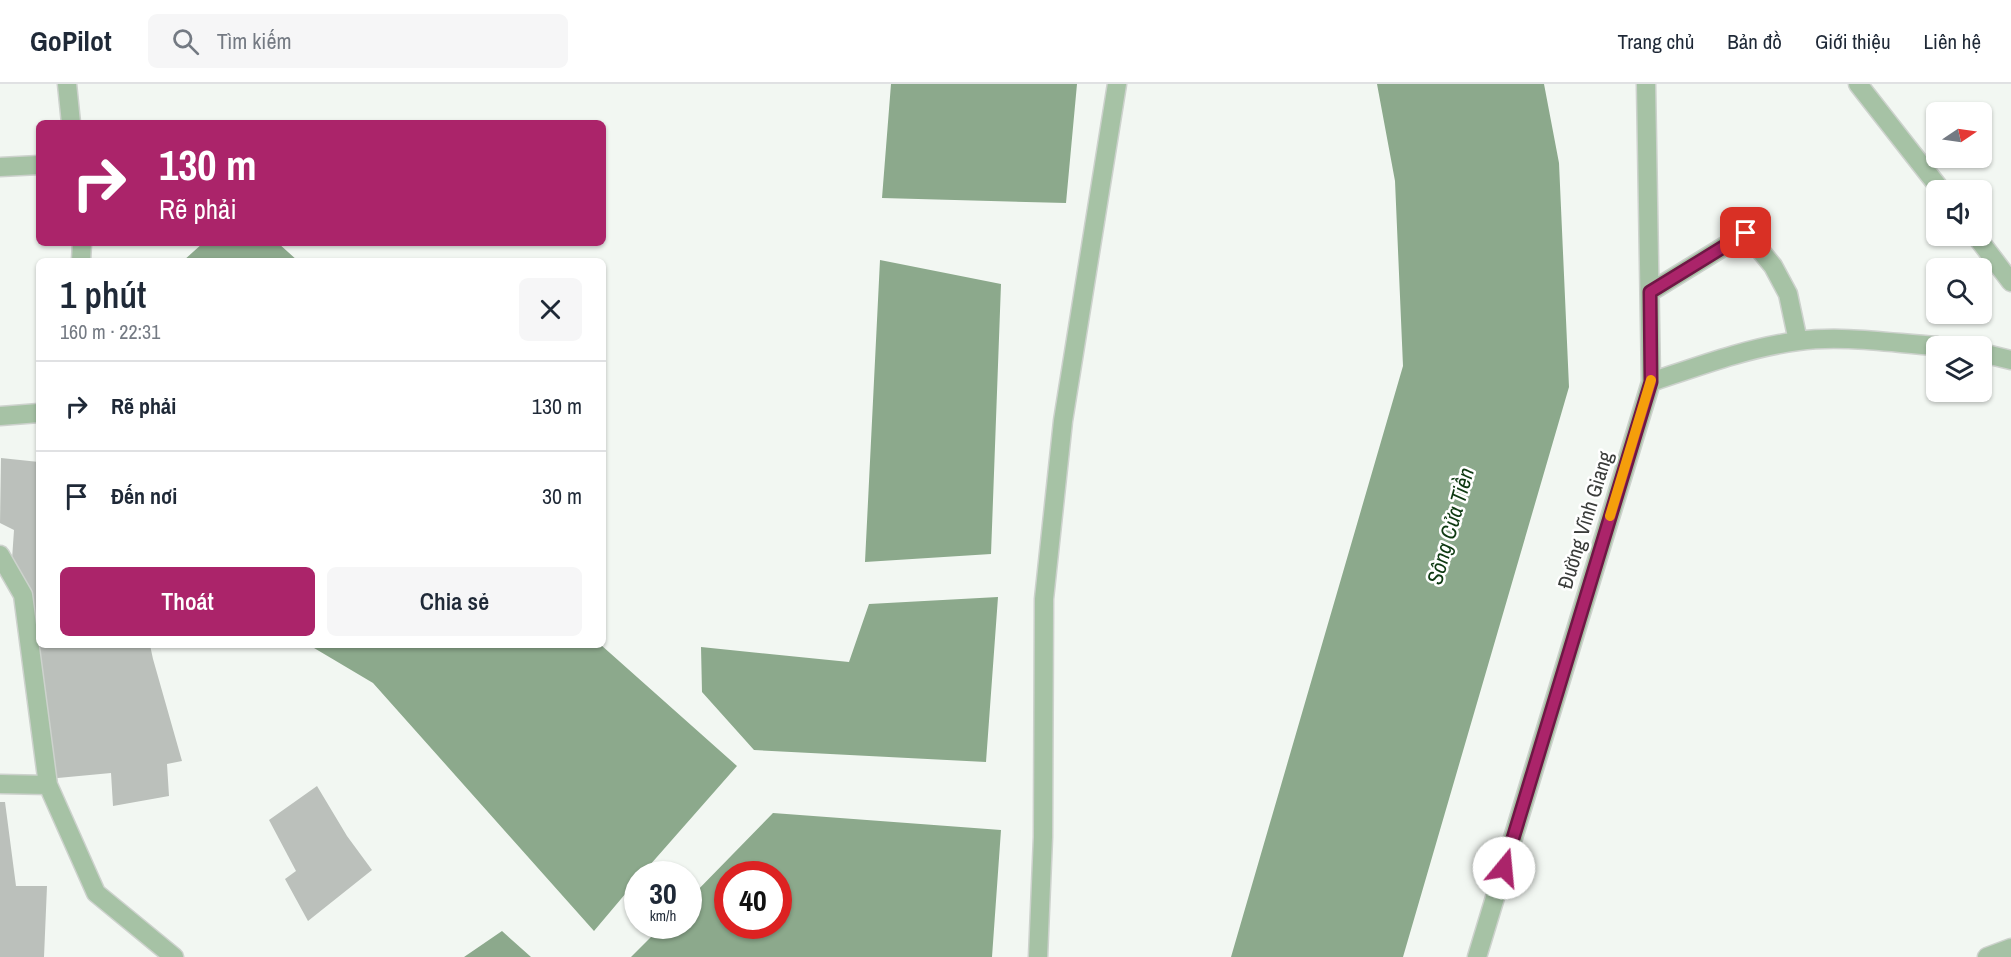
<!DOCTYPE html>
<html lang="vi">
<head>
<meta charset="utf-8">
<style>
  body { margin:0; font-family:"Archivo Narrow",sans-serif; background:#f6f6f7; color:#1f2937; height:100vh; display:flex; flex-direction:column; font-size:22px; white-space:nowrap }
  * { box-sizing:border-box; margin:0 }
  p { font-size:20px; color:#747a83 }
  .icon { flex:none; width:33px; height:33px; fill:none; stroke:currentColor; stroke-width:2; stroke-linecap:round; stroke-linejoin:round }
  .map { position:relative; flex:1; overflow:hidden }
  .sheet { position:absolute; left:36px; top:174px; width:570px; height:390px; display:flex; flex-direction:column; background:#fff; border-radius:9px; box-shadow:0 2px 4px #0004 }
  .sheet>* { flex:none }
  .banner { position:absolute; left:36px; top:36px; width:570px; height:126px; border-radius:9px; box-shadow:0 2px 4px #0004; background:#ab246a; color:#fff; overflow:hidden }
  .needle { width:39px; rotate:77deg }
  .fabs { position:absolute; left:1926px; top:18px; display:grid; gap:12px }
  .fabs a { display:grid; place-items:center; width:66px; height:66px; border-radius:9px; background:#fff; box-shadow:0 2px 4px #0004; font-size:30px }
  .speed { position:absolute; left:624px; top:777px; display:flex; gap:12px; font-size:30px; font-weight:700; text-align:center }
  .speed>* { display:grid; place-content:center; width:78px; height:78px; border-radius:50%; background:#fff; box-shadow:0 2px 4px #0004; line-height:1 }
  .speed small { font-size:15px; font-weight:400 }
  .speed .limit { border:9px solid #d22; background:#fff; color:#111 }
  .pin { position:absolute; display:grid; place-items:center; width:51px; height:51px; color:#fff; margin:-26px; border-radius:12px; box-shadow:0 3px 9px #0006 }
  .me { position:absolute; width:66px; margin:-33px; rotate:17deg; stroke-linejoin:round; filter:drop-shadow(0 0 4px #0008) }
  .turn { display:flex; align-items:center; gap:21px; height:126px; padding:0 24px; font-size:27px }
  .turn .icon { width:78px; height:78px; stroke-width:2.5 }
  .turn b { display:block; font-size:42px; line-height:51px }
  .round { display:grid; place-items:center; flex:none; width:63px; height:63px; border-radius:9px; background:#f6f6f7 }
  .summary { display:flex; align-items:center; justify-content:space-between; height:102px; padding:0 24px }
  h1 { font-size:36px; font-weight:600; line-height:45px }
  .primary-button { display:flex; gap:12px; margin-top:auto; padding:12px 24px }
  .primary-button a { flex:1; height:69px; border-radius:9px; background:#ab246a; color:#fff; font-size:24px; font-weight:600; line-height:69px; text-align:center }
  .primary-button a+a { background:#f6f6f7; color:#1f2937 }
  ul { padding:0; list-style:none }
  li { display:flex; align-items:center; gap:18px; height:90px; padding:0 24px; border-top:2px solid #e0e1e3 }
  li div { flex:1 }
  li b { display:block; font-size:22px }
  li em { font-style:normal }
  header { display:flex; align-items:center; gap:36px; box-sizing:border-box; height:84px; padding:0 30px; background:#fff; border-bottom:2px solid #e0e1e3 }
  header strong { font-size:28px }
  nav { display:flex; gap:33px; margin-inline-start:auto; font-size:21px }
  .search { width:420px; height:54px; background:#f6f6f7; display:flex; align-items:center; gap:15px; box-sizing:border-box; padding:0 21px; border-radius:9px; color:#747a83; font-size:22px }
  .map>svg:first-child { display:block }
  .water { fill:#8ca98c; fill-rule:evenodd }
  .building { fill:#bbc0bb }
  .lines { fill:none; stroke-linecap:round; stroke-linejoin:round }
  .minor-casing { stroke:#cdd2cd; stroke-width:21 }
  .minor { stroke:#a6c2a5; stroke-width:18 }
  .route-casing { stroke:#6f1745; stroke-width:15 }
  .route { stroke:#ab246a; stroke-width:10 }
  .slow { stroke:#f59e0b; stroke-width:10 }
  .labels { text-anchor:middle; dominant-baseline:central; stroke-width:5; stroke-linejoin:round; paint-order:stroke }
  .street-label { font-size:21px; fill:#3b3d3b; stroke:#fff }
  .water-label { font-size:22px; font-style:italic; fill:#0d3911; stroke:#fff }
</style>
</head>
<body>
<header>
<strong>GoPilot</strong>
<div class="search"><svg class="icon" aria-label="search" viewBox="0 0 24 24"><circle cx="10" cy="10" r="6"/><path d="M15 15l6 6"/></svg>Tìm kiếm</div>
<nav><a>Trang chủ</a><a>Bản đồ</a><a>Giới thiệu</a><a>Liên hệ</a></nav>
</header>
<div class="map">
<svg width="2011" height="873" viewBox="0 0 2011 873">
  <rect width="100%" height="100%" fill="#f2f7f2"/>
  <path class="water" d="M891,0H1077L1066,119L882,114Z
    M1377,0H1544L1559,79L1569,303L1403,873H1231L1403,282L1395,97Z
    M203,159H278L298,177H183Z
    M880,176L1001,200L991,470L865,478Z
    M998,513L986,678L754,666L702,608L701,563L849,578L869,520Z
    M309,561H601L737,682L642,790H638L637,796L594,847L373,599Z
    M773,729L1001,746L992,873H631L662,842H688L689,815ZM778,790V842H728V790Z
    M502,847L531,873H464Z"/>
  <path class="building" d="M1,374L39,378V561H150L153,575L182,677L167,680L169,712L113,722L111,689L47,695L11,490L14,446L0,439Z
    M317,702L347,752L372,786L308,837L285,795L296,787L269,736Z
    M0,718H5L16,802H47L44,873H0Z"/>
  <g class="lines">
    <defs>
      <path id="minor" d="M67,0L71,39
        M1858,0L1941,106
        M0,83L39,81
        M1976,152L2011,198
        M81,177L82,159
        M1650,208L1746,149L1773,182L1788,210L1798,257
        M1982,269L2011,276
        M1651,298C1699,282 1747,264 1798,257C1843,251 1891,259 1937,262
        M0,332L39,329
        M0,471L23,511L48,701L96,809L174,873
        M0,700L48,701
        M1038,873L1043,753L1044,515L1063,337L1117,0
        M1477,873L1651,298L1646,0
        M1987,873L2011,864"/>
    </defs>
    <use href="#minor" class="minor-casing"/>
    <use href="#minor" class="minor"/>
  </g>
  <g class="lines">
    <defs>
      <path id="route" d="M1504,784L1651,298L1650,208L1746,149"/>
    </defs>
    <use href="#route" class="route-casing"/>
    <use href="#route" class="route"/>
    <path class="slow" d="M1610,432L1651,296"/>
  </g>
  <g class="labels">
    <g class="street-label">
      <text transform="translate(1585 436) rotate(-73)">Đường Vĩnh Giang</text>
    </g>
    <g class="water-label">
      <text transform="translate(1450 442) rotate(-74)">Sông Cửa Tiền</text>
    </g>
  </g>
</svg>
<div class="fabs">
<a><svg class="needle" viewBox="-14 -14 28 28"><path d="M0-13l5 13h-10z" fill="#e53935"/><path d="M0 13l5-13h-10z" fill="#747a83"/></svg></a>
<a><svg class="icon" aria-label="sound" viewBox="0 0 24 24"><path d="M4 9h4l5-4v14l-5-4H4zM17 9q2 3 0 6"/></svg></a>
<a><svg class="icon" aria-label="search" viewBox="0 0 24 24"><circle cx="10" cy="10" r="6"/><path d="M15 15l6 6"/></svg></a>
<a><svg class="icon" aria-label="layers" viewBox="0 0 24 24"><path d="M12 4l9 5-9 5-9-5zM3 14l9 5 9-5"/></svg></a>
</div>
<div class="speed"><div>30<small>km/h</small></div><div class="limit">40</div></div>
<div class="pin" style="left:1746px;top:149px;background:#d93025"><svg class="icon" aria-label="arrive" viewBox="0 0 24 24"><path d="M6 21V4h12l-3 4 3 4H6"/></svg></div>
<svg class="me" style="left:1504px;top:784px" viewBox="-20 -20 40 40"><circle r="19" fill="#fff"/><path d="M0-13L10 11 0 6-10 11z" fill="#ab246a"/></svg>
<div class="banner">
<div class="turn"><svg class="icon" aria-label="right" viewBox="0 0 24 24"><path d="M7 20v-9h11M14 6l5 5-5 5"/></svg><div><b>130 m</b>Rẽ phải</div></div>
</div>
<section class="sheet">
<div class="summary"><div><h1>1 phút</h1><p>160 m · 22:31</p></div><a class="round"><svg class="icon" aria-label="close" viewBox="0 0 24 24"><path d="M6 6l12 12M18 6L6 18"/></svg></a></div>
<ul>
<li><svg class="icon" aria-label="right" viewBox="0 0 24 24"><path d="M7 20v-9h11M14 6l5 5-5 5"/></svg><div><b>Rẽ phải</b></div><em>130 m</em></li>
<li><svg class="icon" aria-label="arrive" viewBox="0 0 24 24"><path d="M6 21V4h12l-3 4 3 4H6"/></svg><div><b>Đến nơi</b></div><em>30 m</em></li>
</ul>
<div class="primary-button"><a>Thoát</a><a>Chia sẻ</a></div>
</section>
</div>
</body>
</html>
